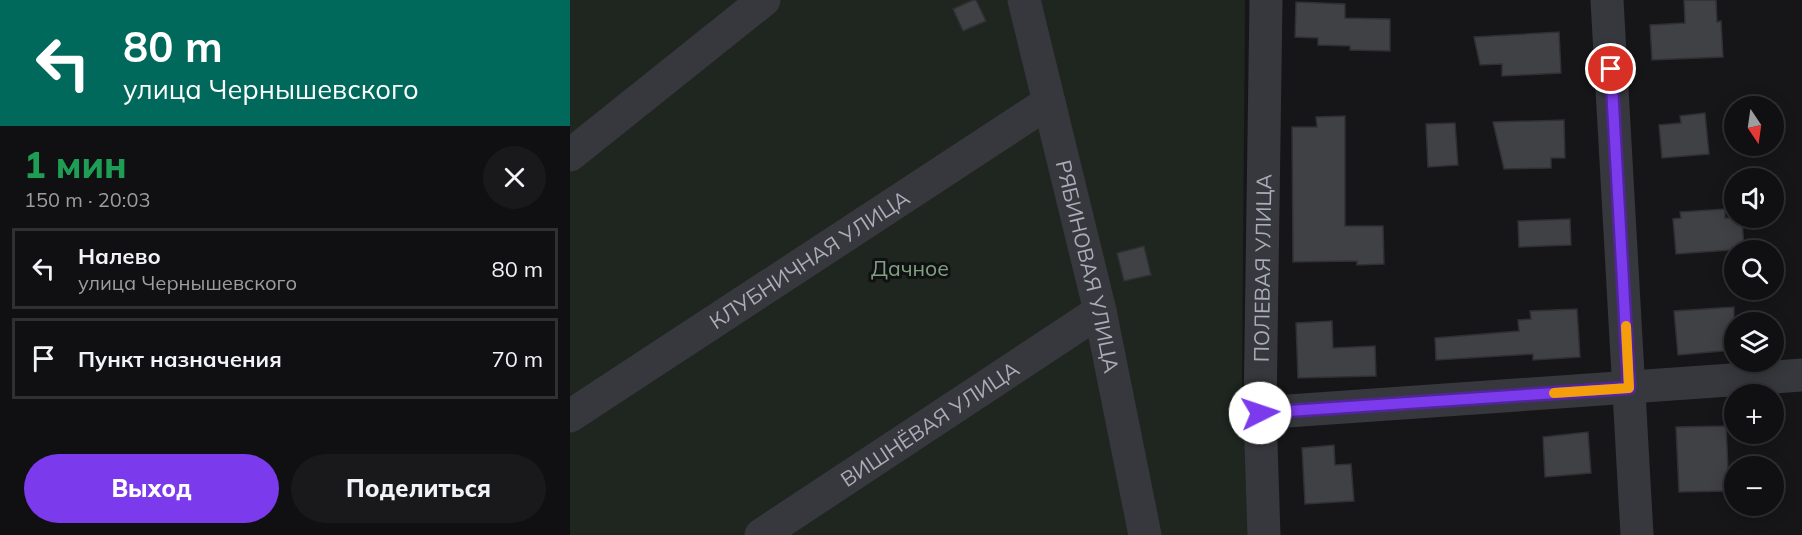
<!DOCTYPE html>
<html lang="ru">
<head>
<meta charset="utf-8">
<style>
  body { margin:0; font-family:Mulish,sans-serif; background:#19191b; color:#f1f3f6; height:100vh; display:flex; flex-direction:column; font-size:22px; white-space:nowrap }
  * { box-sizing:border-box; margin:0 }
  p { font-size:20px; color:#9c9d9f }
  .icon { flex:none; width:33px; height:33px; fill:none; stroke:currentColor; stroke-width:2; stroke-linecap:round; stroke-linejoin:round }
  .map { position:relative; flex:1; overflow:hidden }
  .panel { display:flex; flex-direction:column; background:#101012; width:570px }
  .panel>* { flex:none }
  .banner { background:#00695c; color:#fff; overflow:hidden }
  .needle { width:39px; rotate:167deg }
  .controls { position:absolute; left:1154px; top:96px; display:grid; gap:12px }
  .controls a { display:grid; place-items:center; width:60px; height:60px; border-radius:50%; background:#101012; box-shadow:0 3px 15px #0003,0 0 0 2px #303032; font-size:30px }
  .pin { position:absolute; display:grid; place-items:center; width:51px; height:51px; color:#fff; margin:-26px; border:3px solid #fff; border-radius:50%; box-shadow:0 2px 6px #0007 }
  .me { position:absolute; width:66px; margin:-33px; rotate:86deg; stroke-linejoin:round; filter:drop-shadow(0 0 4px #0008) }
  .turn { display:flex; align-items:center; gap:21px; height:126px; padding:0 24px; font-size:27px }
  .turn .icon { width:78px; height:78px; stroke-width:2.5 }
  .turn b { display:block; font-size:42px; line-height:51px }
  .round { display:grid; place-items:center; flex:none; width:63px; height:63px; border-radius:32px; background:#19191b }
  .head { display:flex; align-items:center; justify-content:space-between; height:102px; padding:0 24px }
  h1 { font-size:36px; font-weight:800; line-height:45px; color:#1e9e55 }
  .cta { display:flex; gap:12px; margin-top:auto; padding:12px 24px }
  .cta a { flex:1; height:69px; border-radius:36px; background:#7c3aed; color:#fff; font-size:24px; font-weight:800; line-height:69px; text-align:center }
  .cta a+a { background:#19191b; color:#f1f3f6 }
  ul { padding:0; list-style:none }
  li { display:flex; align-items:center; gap:18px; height:81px; margin:0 12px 9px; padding:0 12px; border:3px solid #303032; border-radius:0px }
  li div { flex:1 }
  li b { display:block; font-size:22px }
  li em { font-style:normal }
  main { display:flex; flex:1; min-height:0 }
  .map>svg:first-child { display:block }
  .green { fill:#1e261f }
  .building { fill:#404145; stroke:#303034; stroke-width:1.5 }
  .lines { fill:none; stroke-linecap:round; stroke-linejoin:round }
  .street { stroke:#37383d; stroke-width:33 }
  .route-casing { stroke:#51269a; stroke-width:15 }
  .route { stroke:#7c3aed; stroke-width:10 }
  .slow { stroke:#f59e0b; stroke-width:10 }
  .labels { text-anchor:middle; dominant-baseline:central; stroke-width:6; stroke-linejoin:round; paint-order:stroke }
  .street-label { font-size:21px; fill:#a8adb8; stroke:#111113 }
  .park-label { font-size:21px; fill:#7fa381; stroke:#111113 }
</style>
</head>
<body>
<main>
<section class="panel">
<div class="banner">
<div class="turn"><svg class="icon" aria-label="left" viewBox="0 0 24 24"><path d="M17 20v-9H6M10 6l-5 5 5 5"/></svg><div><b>80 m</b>улица Чернышевского</div></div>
</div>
<div class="head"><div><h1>1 мин</h1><p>150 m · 20:03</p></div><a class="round"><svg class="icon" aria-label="close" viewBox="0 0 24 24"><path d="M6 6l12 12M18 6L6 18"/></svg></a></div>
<ul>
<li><svg class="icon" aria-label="left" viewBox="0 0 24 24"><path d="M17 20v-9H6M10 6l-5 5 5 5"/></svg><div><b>Налево</b><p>улица Чернышевского</p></div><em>80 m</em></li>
<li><svg class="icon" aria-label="arrive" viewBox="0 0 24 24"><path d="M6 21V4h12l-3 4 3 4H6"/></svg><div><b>Пункт назначения</b></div><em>70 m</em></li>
</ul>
<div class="cta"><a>Выход</a><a>Поделиться</a></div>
</section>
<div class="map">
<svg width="1232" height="535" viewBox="0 0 1232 535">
  <rect width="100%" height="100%" fill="#161618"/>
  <path class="green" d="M0,0H675L672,386L680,535H0Z"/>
  <path class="building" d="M403,0H406L416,21L393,31L383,9Z
    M1114,0H1146L1147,22L1151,21L1153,57L1082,60L1080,25L1115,23Z
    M726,2L775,4V18L820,19V51L780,50V46L748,45V38L725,37Z
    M989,32L991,73L932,76V64L910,65L904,37Z
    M1135,113L1139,154L1092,158L1089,125L1111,123L1110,116Z
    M775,116V226H813L814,264L787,265V261L723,262L722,127H747L746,117Z
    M994,120L995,158H981V168L934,169L923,122Z
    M885,123L888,165L858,167L856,124Z
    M1155,209V218H1172L1174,249L1106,254L1103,219L1111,218L1110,212Z
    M1000,219L1001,245L949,247L948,221Z
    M574,246L581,275L554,281L547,253Z
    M1164,307V350L1108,355L1104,311Z
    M1007,309L1010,357L963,360V354L866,360L865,338L949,331L948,320L961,319L960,311Z
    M762,321L763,348L805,346L806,376L728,378L726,323Z
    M1156,426L1159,491L1109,492L1106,427Z
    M1018,432L1021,473L975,477L973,437Z
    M764,445L765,465L781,464L784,501L735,504L732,448Z"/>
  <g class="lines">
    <g class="street">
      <path id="s1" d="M454,0L530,311L575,535"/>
      <path d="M1037,0L1067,535"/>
      <path d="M0,155L194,0"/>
      <path d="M690,413L1232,375"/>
      <path id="s2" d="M0,416L479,102"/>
      <path id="s3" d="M191,535L530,311"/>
      <path id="s4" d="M694,535L690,413L696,0"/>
    </g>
  </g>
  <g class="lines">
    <defs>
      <path id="route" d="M690,413L1059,388L1041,69"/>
    </defs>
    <use href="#route" class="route-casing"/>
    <use href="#route" class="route"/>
    <path class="slow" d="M984,393L1059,388L1056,326"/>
  </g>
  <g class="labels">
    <g class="street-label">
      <text stroke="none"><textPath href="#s2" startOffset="286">КЛУБНИЧНАЯ УЛИЦА</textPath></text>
      <text stroke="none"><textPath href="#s1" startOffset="274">РЯБИНОВАЯ УЛИЦА</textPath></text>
      <text stroke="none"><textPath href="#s4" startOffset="267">ПОЛЕВАЯ УЛИЦА</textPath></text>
      <text stroke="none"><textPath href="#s3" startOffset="202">ВИШНЁВАЯ УЛИЦА</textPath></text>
    </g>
    <g class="park-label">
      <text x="340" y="268">Дачное</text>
    </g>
  </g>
</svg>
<div class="controls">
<a><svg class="needle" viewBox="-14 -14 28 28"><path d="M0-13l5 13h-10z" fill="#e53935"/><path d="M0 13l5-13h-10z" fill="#9c9d9f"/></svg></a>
<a><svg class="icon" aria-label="sound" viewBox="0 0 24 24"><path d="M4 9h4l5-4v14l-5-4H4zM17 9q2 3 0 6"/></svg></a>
<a><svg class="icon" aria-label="search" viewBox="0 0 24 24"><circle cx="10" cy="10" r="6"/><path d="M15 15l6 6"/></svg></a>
<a><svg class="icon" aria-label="layers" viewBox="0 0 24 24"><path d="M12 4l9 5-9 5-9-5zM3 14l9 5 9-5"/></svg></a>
<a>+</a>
<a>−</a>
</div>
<div class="pin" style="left:1041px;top:69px;background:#d93025"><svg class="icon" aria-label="arrive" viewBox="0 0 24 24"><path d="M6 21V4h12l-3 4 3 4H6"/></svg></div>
<svg class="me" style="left:690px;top:413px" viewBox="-20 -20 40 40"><circle r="19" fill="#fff"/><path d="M0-13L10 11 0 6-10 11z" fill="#7c3aed"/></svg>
</div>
</main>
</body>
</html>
